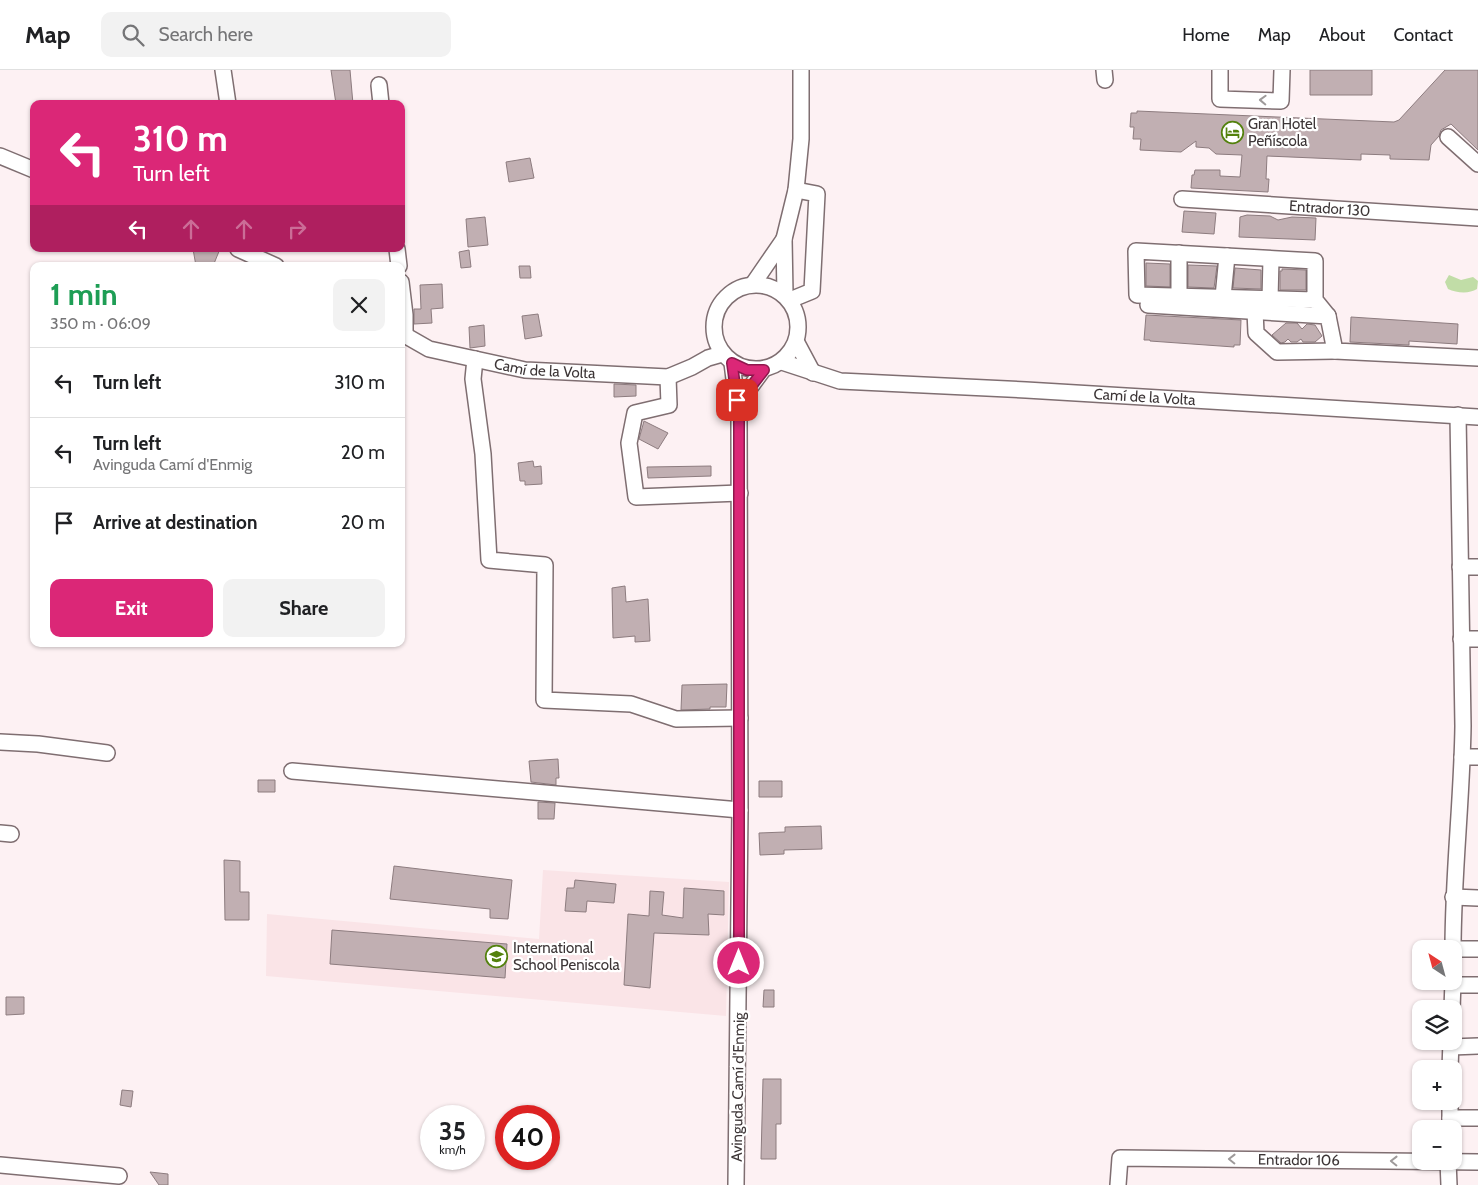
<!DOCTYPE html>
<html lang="en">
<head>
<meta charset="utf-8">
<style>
  body { margin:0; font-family:Cabin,sans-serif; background:#f2f2f2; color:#202124; height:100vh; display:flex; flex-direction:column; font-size:19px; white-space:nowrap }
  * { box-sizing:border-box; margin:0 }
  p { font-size:16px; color:#757577 }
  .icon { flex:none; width:28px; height:28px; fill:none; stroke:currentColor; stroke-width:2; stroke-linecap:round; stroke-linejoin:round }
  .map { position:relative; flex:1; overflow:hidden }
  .sheet { position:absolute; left:30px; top:192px; width:375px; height:385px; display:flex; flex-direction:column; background:#fff; border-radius:10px; box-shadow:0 1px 4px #0004 }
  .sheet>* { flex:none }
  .guide { position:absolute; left:30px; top:30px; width:375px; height:152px; border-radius:10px; box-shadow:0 1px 4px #0004; background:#db2777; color:#fff; overflow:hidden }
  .needle { width:32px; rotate:324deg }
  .buttons { position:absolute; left:1412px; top:870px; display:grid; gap:10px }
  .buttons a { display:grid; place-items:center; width:50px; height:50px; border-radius:10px; background:#fff; box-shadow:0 1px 4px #0004; font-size:25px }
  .speed { position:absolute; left:420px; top:1035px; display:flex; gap:10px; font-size:25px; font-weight:700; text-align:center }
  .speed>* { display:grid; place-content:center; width:65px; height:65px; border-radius:50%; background:#fff; box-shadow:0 1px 4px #0004; line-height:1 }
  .speed small { font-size:12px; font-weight:400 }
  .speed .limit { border:8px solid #d22; background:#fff; color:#111 }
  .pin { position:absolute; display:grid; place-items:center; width:42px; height:42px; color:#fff; margin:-21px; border-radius:10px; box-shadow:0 2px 8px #0006 }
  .me { position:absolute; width:55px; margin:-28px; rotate:0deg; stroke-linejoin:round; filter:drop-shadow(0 0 4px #0008) }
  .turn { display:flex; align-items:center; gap:18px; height:105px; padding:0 20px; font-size:22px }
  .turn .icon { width:65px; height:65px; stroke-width:2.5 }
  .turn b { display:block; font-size:35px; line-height:42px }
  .lanes { display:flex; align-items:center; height:48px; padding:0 20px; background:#0003; justify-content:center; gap:25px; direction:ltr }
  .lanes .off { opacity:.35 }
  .round { display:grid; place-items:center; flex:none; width:52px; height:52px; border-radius:10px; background:#f2f2f2 }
  .headline { display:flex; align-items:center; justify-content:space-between; height:85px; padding:0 20px }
  h1 { font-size:30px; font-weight:700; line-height:38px; color:#1e9e55 }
  .button { display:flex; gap:10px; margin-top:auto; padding:10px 20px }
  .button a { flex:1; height:58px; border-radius:10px; background:#db2777; color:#fff; font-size:20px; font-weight:700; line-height:58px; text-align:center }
  .button a+a { background:#f2f2f2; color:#202124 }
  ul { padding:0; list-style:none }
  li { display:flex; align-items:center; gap:15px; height:70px; padding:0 20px; border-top:1px solid #e0e0e0 }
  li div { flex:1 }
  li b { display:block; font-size:19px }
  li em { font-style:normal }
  header { display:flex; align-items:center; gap:30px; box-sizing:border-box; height:70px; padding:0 25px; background:#fff; border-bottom:1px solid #e0e0e0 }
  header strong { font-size:24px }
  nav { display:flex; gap:28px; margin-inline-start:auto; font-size:18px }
  .search { width:350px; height:45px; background:#f2f2f2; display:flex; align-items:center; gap:12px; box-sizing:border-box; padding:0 18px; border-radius:10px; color:#757577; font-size:19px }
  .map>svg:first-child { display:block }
  .built { fill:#fae4e7 }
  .water { fill:#c1dda7 }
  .building { fill:#c1afb2; stroke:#8d7c7f }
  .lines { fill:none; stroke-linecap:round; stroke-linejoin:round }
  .minor-casing { stroke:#7f6e71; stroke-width:18 }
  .minor { stroke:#fff; stroke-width:15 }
  .oneway { stroke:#9e9a9a }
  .route-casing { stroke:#8e194d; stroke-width:12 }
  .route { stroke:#db2777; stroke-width:9 }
  .labels { text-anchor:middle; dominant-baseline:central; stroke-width:4.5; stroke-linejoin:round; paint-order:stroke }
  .poi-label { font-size:15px; fill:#3c3536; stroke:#fff; text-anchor:start }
  .street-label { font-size:15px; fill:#3c3536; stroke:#fff }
</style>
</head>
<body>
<header>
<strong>Map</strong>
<div class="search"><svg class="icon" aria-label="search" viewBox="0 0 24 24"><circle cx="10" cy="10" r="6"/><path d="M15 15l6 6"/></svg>Search here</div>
<nav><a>Home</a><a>Map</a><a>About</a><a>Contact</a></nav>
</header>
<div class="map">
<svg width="1478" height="1115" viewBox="0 0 1478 1115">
  <rect width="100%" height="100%" fill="#fdf1f3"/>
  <path class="built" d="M543,800L729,812L726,946L266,906L267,844L539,869Z"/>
  <path class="water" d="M1449,205L1461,210L1473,207L1478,211L1477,219C1469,224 1457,223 1448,219L1445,212Z"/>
  <path class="building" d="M331,0H350L353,34H336Z
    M1310,0H1372V25H1310Z
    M1445,0H1478V80L1451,54L1441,60L1439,66L1431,75L1429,90L1390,89V85L1361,84V90L1267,86L1266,109H1269L1268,122L1191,118L1192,105H1194L1195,100H1220V106L1240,107L1242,85L1216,84L1209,78L1196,77V71L1181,82L1140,80L1141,69H1133L1134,57H1130L1131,43H1137V41L1394,52L1399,50Z
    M530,88L534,108L509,112L506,92Z
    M1184,141L1216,143L1214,164L1182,162Z
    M1247,145L1270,146L1278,150L1292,147L1316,148L1315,170L1239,167L1240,147Z
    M485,147L488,175L468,177L466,149Z
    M193,179H220L213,196H196Z
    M469,180L471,197L461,198L459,182Z
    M1146,193L1170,194V217L1146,216Z
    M1188,195L1217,196L1214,218L1188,217Z
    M519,196H530L531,208H520Z
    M1235,198L1261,200V219L1233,218Z
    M1282,199L1306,200V220H1280V201H1282Z
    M442,214L443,238L431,239L432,253L414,254V239H421L420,215Z
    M538,244L542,266L525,269L522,246Z
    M1146,245L1241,250L1240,275H1234V277L1150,271V270H1144Z
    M1351,247L1458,254L1457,274L1409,271V275L1350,272Z
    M1286,253H1297L1302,259L1307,254L1315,255L1322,266L1315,272H1303L1301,269L1297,272H1291L1288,269L1285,272L1281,273L1272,265Z
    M484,255L485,276L470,278L469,257Z
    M614,314L636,315V326L614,327Z
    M644,351L668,363L658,379L639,369Z
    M533,391L534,397L541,396L542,414L525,415V411H520L518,393Z
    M711,396V406L648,408L647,397Z
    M625,516L626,532L648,529L650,571L635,572V566L613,568L612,518Z
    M727,614L726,637H710V639L681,640L682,615Z
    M558,689L559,708H556V715L531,712L529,691Z
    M258,710H275V722H258Z
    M759,711H782V727H759Z
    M538,732L555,733L554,749H538Z
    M821,756L822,779L784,780V784L760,785L759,763L785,762V757Z
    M224,790L240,791V822H249V850H225Z
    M394,796L512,810L508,849L490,848V839L390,829Z
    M575,810L616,814L614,833L587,831L586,842L565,841L567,818H574Z
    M684,818L724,821V845L708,844L709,865L654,863L650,918L624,915L628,844L649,846L650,821L664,822L662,845L683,848Z
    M332,860L507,874L505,908L330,894Z
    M764,920H774V937H763Z
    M6,927H24V944L6,945Z
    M763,1009H781V1054H776V1089H761Z
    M122,1020L133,1021L131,1037L120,1035Z
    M150,1102L168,1104V1115H159Z"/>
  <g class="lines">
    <defs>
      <g id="minor">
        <path d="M223,0L228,34"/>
        <path d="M1104,0L1105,10"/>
        <path d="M1220,0V29L1281,31L1282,0"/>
        <path d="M379,15L381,34"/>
        <path d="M1448,67L1478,94"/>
        <path d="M0,86L34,100"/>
        <path id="s1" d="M1182,129L1478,148"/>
        <path d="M238,179L276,196"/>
        <path d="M397,179L399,196"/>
        <path d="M401,212L405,245V265"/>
        <path d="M753,214L784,169"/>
        <circle cx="756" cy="257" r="42"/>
        <path d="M785,224L784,169L796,120L801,69V0"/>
        <path d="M1179,226V183"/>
        <path d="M1223,227L1227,186"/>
        <path d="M1270,229L1271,189"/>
        <path d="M790,230L812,221L817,124L796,120"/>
        <path d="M1315,230L1137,225L1136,181L1315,191V230L1328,246"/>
        <path d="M1148,235L1328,246L1335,281L1478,288"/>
        <path d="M1255,241L1256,263L1277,282L1335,281"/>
        <path id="s2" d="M401,263L429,279L525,300L668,307L692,297L708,288L722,284"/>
        <path d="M797,273L813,303"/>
        <path d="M475,289L473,309L483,384L489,490L545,495L544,630L631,634L676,649L740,648"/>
        <path id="s3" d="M782,292L840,311L1026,320L1478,347"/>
        <path d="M732,293L739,349L740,740L736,1115"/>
        <path d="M668,307L669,335L635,343L629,373L636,427L740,423"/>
        <path d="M741,345L749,319L763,300"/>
        <path d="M1460,497H1478"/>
        <path d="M1461,569H1478"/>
        <path d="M0,672L38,674L107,683"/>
        <path d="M1462,687H1478"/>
        <path d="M292,701L740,740"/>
        <path d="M0,763L11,764"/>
        <path d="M1453,827L1478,828"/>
        <path d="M1453,879C1453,804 1462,730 1463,656L1458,345"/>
        <path d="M1454,879H1478"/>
        <path d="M1453,915H1478"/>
        <path d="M1452,939L1453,911"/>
        <path d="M1451,977L1478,976"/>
        <path d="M1450,999L1451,971"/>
        <path d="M1450,1048H1478"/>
        <path d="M1450,1059V1031"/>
        <path d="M1448,1091L1449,1115"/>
        <path d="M0,1095L119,1106"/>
        <path id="s4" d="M1118,1115L1120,1088L1478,1092"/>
      </g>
    </defs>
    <use href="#minor" class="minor-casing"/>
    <use href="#minor" class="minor"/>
  </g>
  <defs><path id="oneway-chevron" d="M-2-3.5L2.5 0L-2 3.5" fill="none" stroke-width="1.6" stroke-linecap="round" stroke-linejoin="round" transform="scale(1.25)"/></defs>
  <g class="oneway">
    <use href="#oneway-chevron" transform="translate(1263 30) rotate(-178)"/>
    <use href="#oneway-chevron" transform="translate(1232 1089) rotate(-179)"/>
    <use href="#oneway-chevron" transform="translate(1394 1091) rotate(-179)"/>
  </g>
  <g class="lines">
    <defs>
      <path id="route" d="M737,330L732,293L747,300H764L749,319L739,349V893"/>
    </defs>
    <use href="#route" class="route-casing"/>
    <use href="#route" class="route"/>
  </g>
  <defs>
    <symbol id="hotel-ring" viewBox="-11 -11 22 22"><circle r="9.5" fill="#fff" stroke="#53810d" stroke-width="1.5"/><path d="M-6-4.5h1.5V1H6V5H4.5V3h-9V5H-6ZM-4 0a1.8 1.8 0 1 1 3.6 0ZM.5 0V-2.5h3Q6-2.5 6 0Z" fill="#53810d"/></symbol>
    <symbol id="school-ring" viewBox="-11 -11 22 22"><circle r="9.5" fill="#fff" stroke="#53810d" stroke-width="1.5"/><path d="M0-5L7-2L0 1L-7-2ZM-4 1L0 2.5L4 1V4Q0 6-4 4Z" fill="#53810d"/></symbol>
  </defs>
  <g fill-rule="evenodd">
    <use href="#hotel-ring" x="1220" y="50" width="25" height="25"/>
    <use href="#school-ring" x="484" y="874" width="25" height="25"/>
  </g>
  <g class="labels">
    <g class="poi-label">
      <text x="1248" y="54">Gran Hotel<tspan x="1248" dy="17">Peñíscola</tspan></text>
      <text x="513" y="878">International<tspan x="513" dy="17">School Peniscola</tspan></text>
    </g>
    <g class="street-label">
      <text stroke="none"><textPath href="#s1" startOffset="148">Entrador 130</textPath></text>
      <text stroke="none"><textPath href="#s2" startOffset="150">Camí de la Volta</textPath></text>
      <text stroke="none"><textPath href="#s3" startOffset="366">Camí de la Volta</textPath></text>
      <text transform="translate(738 1017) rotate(-89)">Avinguda Camí d'Enmig</text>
      <text stroke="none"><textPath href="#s4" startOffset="206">Entrador 106</textPath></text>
    </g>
  </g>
</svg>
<div class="buttons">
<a><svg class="needle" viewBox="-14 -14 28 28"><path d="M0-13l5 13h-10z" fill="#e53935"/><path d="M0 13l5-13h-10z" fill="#757577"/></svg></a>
<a><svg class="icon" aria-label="layers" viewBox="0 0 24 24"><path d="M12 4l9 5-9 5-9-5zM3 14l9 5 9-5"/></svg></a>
<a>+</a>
<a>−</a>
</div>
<div class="speed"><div>35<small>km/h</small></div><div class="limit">40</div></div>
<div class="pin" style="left:737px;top:330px;background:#d93025"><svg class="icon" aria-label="arrive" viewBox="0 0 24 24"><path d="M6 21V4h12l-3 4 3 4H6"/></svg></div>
<svg class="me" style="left:739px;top:893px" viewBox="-20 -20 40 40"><circle r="17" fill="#db2777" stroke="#fff" stroke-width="3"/><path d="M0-11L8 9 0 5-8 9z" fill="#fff"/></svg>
<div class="guide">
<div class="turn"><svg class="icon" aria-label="left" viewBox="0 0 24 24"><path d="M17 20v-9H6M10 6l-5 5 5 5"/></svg><div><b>310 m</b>Turn left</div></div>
<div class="lanes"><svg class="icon" aria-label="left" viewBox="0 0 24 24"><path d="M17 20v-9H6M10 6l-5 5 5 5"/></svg><svg class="icon off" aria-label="ahead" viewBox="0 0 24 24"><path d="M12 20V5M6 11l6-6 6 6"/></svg><svg class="icon off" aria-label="ahead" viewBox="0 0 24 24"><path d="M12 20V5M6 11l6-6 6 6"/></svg><svg class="icon off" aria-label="right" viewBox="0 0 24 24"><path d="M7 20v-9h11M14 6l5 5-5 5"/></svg></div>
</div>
<section class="sheet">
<div class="headline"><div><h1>1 min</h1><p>350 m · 06:09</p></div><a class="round"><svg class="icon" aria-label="close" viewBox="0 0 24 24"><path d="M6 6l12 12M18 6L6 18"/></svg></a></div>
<ul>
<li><svg class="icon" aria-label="left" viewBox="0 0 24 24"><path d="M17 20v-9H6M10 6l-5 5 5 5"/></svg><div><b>Turn left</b></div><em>310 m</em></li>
<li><svg class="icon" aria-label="left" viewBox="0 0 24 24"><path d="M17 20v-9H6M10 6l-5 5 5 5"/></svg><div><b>Turn left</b><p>Avinguda Camí d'Enmig</p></div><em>20 m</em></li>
<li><svg class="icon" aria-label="arrive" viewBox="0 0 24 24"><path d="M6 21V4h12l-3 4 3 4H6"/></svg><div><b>Arrive at destination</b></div><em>20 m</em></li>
</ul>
<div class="button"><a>Exit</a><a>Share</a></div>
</section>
</div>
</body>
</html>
